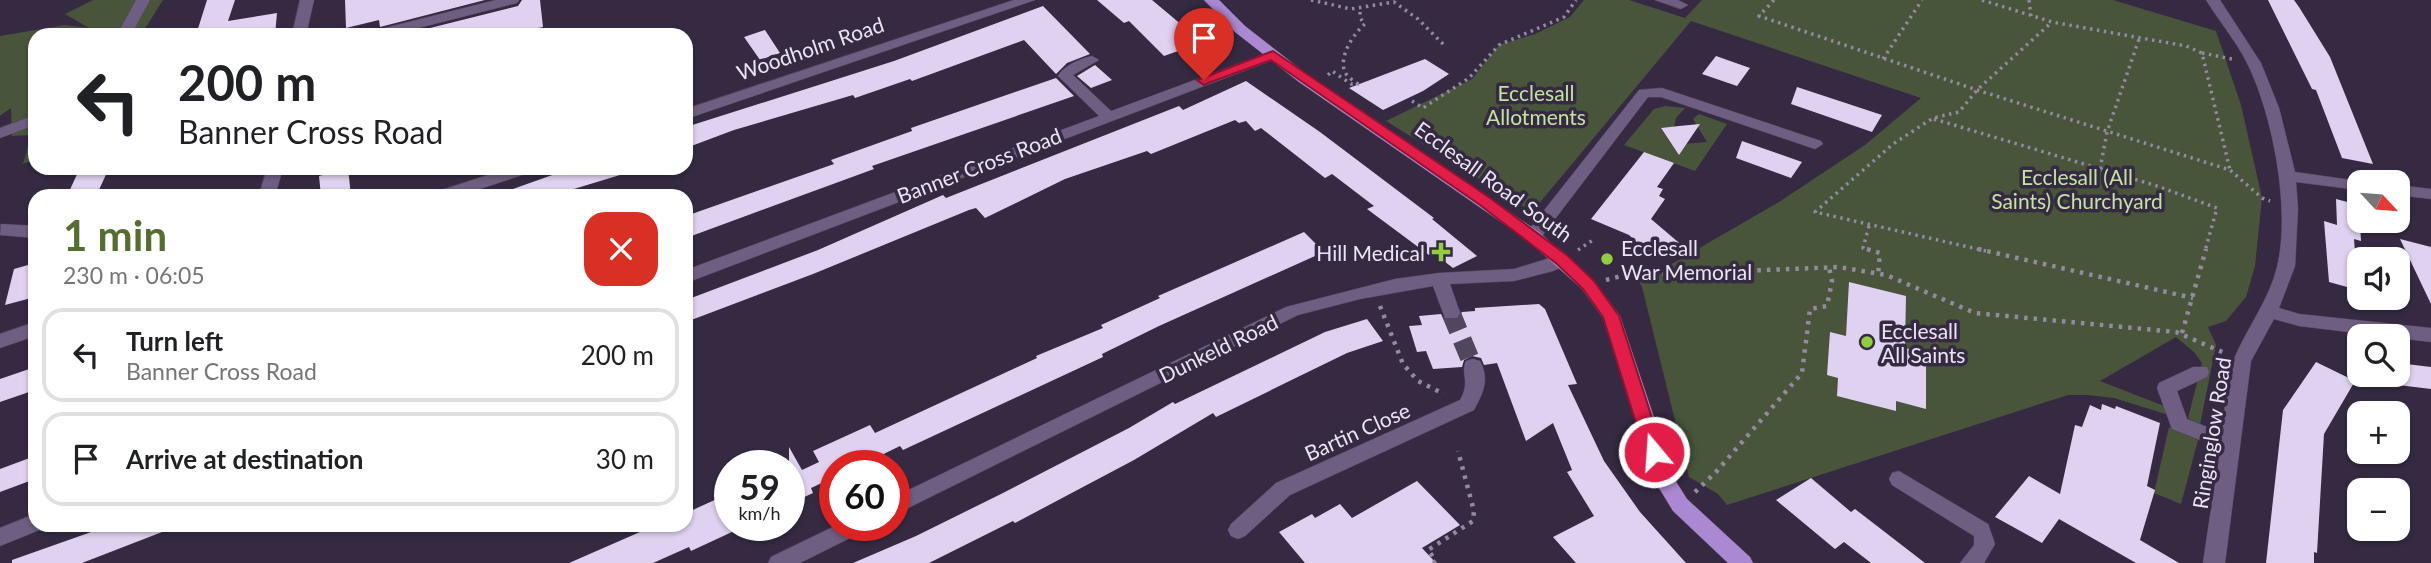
<!DOCTYPE html>
<html lang="en">
<head>
<meta charset="utf-8">
<style>
  body { margin:0; font-family:Lato,sans-serif; background:#f6f6f6; color:#202124; height:100vh; display:flex; flex-direction:column; font-size:26px; white-space:nowrap }
  * { box-sizing:border-box; margin:0 }
  p { font-size:23px; color:#757577 }
  .icon { flex:none; width:38px; height:38px; fill:none; stroke:currentColor; stroke-width:2; stroke-linecap:round; stroke-linejoin:round }
  .map { position:relative; flex:1; overflow:hidden }
  .side { position:absolute; left:28px; top:189px; width:665px; height:343px; display:flex; flex-direction:column; background:#fff; border-radius:21px; box-shadow:0 2px 5px #0004 }
  .side>* { flex:none }
  .banner { position:absolute; left:28px; top:28px; width:665px; height:147px; border-radius:21px; box-shadow:0 2px 5px #0004; background:#fff; color:#202124; overflow:hidden }
  .needle { width:46px; rotate:116deg }
  .fabs { position:absolute; left:2347px; top:170px; display:grid; gap:14px }
  .fabs a { display:grid; place-items:center; width:63px; height:63px; border-radius:14px; background:#fff; box-shadow:0 2px 5px #0004; font-size:35px }
  .speed { position:absolute; left:714px; top:450px; display:flex; gap:14px; font-size:35px; font-weight:700; text-align:center }
  .speed>* { display:grid; place-content:center; width:91px; height:91px; border-radius:50%; background:#fff; box-shadow:0 2px 5px #0004; line-height:1 }
  .speed small { font-size:18px; font-weight:400 }
  .speed .limit { border:10px solid #d22; background:#fff; color:#111 }
  .pin { position:absolute; display:grid; place-items:center; width:60px; height:60px; color:#fff; margin:-72px -30px; border-radius:50% 50% 50% 0; rotate:-45deg; box-shadow:0 0 7px #0007 }
  .pin .icon { rotate:45deg }
  .me { position:absolute; width:77px; margin:-38px; rotate:342deg; stroke-linejoin:round; filter:drop-shadow(0 0 5px #0008) }
  .turn { display:flex; align-items:center; gap:24px; height:147px; padding:0 35px; font-size:32px }
  .turn .icon { width:91px; height:91px; stroke-width:2.5 }
  .turn b { display:block; font-size:49px; line-height:60px }
  .round { display:grid; place-items:center; flex:none; width:74px; height:74px; border-radius:21px; background:#f6f6f6 }
  .summary { display:flex; align-items:center; justify-content:space-between; height:119px; padding:0 35px }
  h1 { font-size:42px; font-weight:700; line-height:52px; color:#546e2f }
  ul { padding:0; list-style:none }
  li { display:flex; align-items:center; gap:21px; height:94px; margin:0 14px 10px; padding:0 21px; border:4px solid #e0e0e0; border-radius:21px }
  li div { flex:1 }
  li b { display:block; font-size:26px }
  li em { font-style:normal }
  .map>svg:first-child { display:block }
  .green { fill:#48553b }
  .building { fill:#dfd1f0 }
  .lines { fill:none; stroke-linecap:round; stroke-linejoin:round }
  .minor-tunnel { stroke:#50465d; stroke-width:19; stroke-dasharray:19 10; stroke-linecap:butt }
  .minor-casing { stroke:#52485e; stroke-width:1 }
  .major-casing { stroke:#52485e; stroke-width:1 }
  .path-far1 { stroke:#938a9e; stroke-width:3.5; stroke-dasharray:2.5 4.5; stroke-linecap:butt }
  .path { stroke:#938a9e; stroke-width:4.5; stroke-dasharray:3.5 6; stroke-linecap:butt }
  .minor { fill:#6e5e81; fill-rule:evenodd }
  .major { fill:#ab89d2; fill-rule:evenodd }
  .route { fill:#e11d48; stroke:#92132f; stroke-width:2 }
  .poi-dot { fill:#93cd3d; stroke:#352a42; stroke-width:2.5 }
  .labels { text-anchor:middle; dominant-baseline:central; stroke-width:7; stroke-linejoin:round; paint-order:stroke }
  .street-label { font-size:21px; fill:#ebe4f4; stroke:#352a42 }
  .park-label { font-size:21px; fill:#c2e49e; stroke:#352a42 }
  .poi-label { font-size:21px; fill:#ebe4f4; stroke:#352a42; text-anchor:start }
</style>
</head>
<body>
<div class="map">
<svg width="2431" height="563" viewBox="0 0 2431 563">
  <rect width="100%" height="100%" fill="#352a42"/>
  <path class="green" d="M93,0H163L141,35H35V159L23,164L31,135L12,136L11,108L0,116V36L65,25L89,28L65,14Z
    M1584,0H1629L1685,18L1702,0H2113L2216,31L2241,105L2262,198L2255,266L2246,297L2226,321L2208,327L2216,345L2200,425L2188,418L2202,363L2194,352L2176,337L2100,381L2164,406L2172,411V416L2114,398L2087,395H2068L1727,505L1718,494L1689,477L1642,287L1634,272L1663,269L1779,202L1865,145L1921,98L1691,21L1532,212L1386,121L1472,79L1499,45L1535,34L1570,17Z
    M1665,106L1685,108L1676,118L1674,127L1661,129L1672,145L1707,142L1693,119L1699,114L1727,124L1695,171L1624,145L1654,109Z
    M2169,427L2198,440L2181,504L2154,493Z"/>
  <path class="building" d="M207,0H235L228,21L277,13L275,35H196Z
    M345,0H485L380,27L379,20L346,28Z
    M522,0H540L543,27L512,35H402L518,6Z
    M1097,0H1152L1207,46L1184,54L1181,50L1164,56L1129,21L1124,23Z
    M2268,0H2294L2299,7L2330,57L2373,164L2342,158L2316,90L2312,89Z
    M1043,6L1090,54L1067,63L1056,74L1024,40L912,81L910,79L855,98L853,95L734,130L686,148V127L894,61Z
    M765,30L780,53L760,60L744,37Z
    M1716,56L1750,68L1737,86L1702,74Z
    M1425,59L1449,74L1423,91L1383,110L1349,88Z
    M1095,65L1112,80L1091,88L1077,76Z
    M1056,78L1074,96L872,166L874,169L686,238V216L834,164L831,160L912,131L911,128Z
    M1246,81L1320,132L1434,218L1432,219L1477,256L1453,268L1436,255H1429L1367,209L1374,206L1332,174L1325,178L1261,128L1255,131L1246,121L1239,123L1235,120L1151,154L1147,151L1065,179L985,218L976,208L969,210L813,274L686,322V300L818,250L943,195L946,198L1179,106L1183,110Z
    M1797,87L1882,115L1872,132L1791,104Z
    M1700,124L1679,155L1661,128L1679,126Z
    M1742,141L1802,162L1791,178L1736,158Z
    M1644,152L1674,163L1657,187L1663,189L1659,196L1665,199L1651,219L1684,247L1661,256L1659,254L1652,257L1629,235L1591,219Z
    M90,168H109L98,192L67,196L79,170Z
    M348,168L351,196H321L319,176Z
    M572,168H633V171L551,196H502V193Z
    M2336,199L2359,205L2361,241L2354,239L2358,290L2329,282L2324,221L2337,225Z
    M1304,232L1324,252L1159,326L1102,354L1103,357L903,450L900,446L859,466H835V477L811,488L813,493L789,504V447L802,470L819,462L813,451L870,425L875,433L1037,358L1036,356L1103,328L1101,325L1160,298L1158,296Z
    M2400,239L2431,247V304Z
    M35,263V297L5,305L14,269Z
    M1849,282L1906,296L1905,348L1926,353V409L1896,401V411L1837,396L1838,378L1827,375L1830,332L1846,336Z
    M1539,304L1545,309L1577,384L1568,385L1604,461L1640,512L1686,563H1576L1553,537L1594,516L1567,472L1572,470L1553,423L1526,441L1497,363L1484,365L1481,358L1472,356L1464,360L1462,367L1433,369L1426,351L1417,352L1409,326L1422,325L1419,316L1441,314L1444,320L1457,321L1462,312L1475,311V308Z
    M1367,319L1383,341L1347,353L1216,417L1213,413L1134,460L1015,523L1013,521L929,563H853L916,536L1001,494L1129,428L1173,402L1175,404L1325,332Z
    M2316,362L2355,381L2324,434L2317,553L2314,552V563H2266L2283,410Z
    M2398,363L2431,367V389L2398,385Z
    M35,367V390L0,402V379Z
    M2102,404L2115,409L2116,406L2160,423L2147,486L2155,490L2140,540L2179,563H2136L2059,519L2042,543L1995,517L2029,476L2060,494L2075,425L2082,427L2090,405L2101,410Z
    M35,456V479L0,492V469Z
    M1811,478L1851,512L1855,509L1925,563H1871L1844,542L1835,549L1776,500Z
    M1417,481L1460,525L1422,548L1436,563H1305L1279,532L1312,514L1315,518L1340,504L1352,518Z
    M730,493V525H747L691,551L689,547L653,563H569L656,525H686V513Z
    M111,525L175,527L82,563H12V560Z"/>
  <g class="lines">
    <path class="minor-tunnel" d="M1451,313L1473,366"/>
    <defs>
      <path id="minor" d="M136,0H150L131,35H117Z
        M300,0H314L306,35H292Z
        M496,0H519L517,3L391,35H367L369,32Z
        M1014,0H1035L686,119V109Z
        M1655,0H1678L1688,5L1681,9Z
        M2206,0H2220L2261,63L2279,108L2295,172L2365,182H2359V190L2296,182L2298,209L2295,266L2279,308L2299,314L2431,328V342L2299,326L2274,319L2251,361L2225,563H2203L2220,448L2172,429L2157,388L2159,383L2193,367H2207L2209,372L2207,377L2177,391L2187,419L2222,433C2225,412 2226,378 2234,359C2247,328 2269,300 2277,267C2291,210 2273,115 2247,63C2236,41 2219,21 2206,0Z
        M1273,51L1278,52L1280,55L1278,58L686,283V270L1099,116L1058,76C1064,65 1080,59 1092,56L1099,60L1073,75L1111,111Z
        M1662,88L1821,141L1823,144L1815,149L1809,147L1661,97H1648L1539,240H1527L1525,236L1527,232L1639,90Z
        M35,115V125L0,138V128Z
        M267,168H283L275,196H259Z
        M509,168H533L531,172L459,196H434L436,192Z
        M2398,185L2431,189V199L2398,195Z
        M1,224L35,226V238L0,235Z
        M1563,254L1572,260L1569,264L1553,271L1514,281L1450,284L1460,313L1457,318H1445L1433,286L1360,299L1298,315L894,515V497L1286,307L1395,279L1439,273L1514,269Z
        M35,322V336L0,348V334Z
        M1473,359L1480,361C1490,380 1483,393 1474,410L1290,495L1245,536L1238,539L1231,536L1228,530L1231,524L1276,483L1460,400C1471,381 1460,374 1466,361Z
        M1899,471L1988,524L1995,544L1984,563H1960L1974,545V536L1892,485L1889,479L1892,473Z
        M35,514V525H44L42,529L0,546V528Z
        M837,525H867L864,531L800,563H768L771,557Z"/>
      <path id="major" d="M1204,0H1219L1245,26L1309,76L1539,232L1594,281L1620,316L1675,480L1687,499L1750,557L1753,563H1728L1673,511L1659,488L1603,318L1582,289L1527,240L1299,82L1235,32Z"/>
    </defs>
    <use href="#minor" class="minor-casing"/>
    <use href="#major" class="major-casing"/>
    <path class="path-far1" d="M1311,0L1351,9L1394,2L1418,19L1446,47
      M1774,0L1759,16L1977,90L2230,170L2262,198L2270,201
      M1982,0L2052,22L2186,46L2202,53L2230,170
      M2029,0L2031,16
      M2202,53L2232,59
      M1883,59L1922,0
      M1328,75L1332,71L1351,84H1359
      M1358,84C1354,81 1347,77 1345,72C1338,57 1354,33 1365,24L1360,18V8
      M1412,101L1423,108L1469,78L1499,45L1564,17L1576,0
      M1934,119L2154,185L2217,208L2205,251
      M2100,169L2107,132L2139,39
      M1869,226L1863,248L1873,251
      M1578,250L1593,240
      M1986,251L1815,212L1893,144L1933,118L1959,112L1977,90L2052,22"/>
    <path class="path" d="M1867,249L1880,253L1878,275
      M1978,249L2193,298
      M1606,280L1621,276L1839,267L1886,275L1975,313L2176,332L2227,354
      M1380,306L1403,364L1418,381L1444,394
      M2182,333L2206,249
      M1695,492L1716,472L1802,373L1810,309L1827,306L1832,281L1829,267
      M1433,563L1436,561L1428,550L1473,521L1474,511L1458,451"/>
    <use href="#minor" class="minor"/>
    <use href="#major" class="major"/>
  </g>
  <path class="route" d="M1273,51L1490,198L1568,256L1594,281L1619,316L1663,452L1660,457H1648L1645,452L1603,317L1583,289L1557,264L1480,205L1271,60L1208,83L1204,85L1197,80Z"/>
  <g class="poi-dot">
    <path d="M1437.5 241.5h7v7h7v7h-7v7h-7v-7h-7v-7h7z"/>
    <circle cx="1607" cy="259" r="7"/>
    <circle cx="1867" cy="342" r="7"/>
  </g>
  <g class="labels">
    <g class="street-label">
      <text transform="translate(810 48) rotate(-19)">Woodholm Road</text>
      <text transform="translate(979 165) rotate(-21)">Banner Cross Road</text>
      <text transform="translate(1494 181) rotate(36)">Ecclesall Road South</text>
      <text transform="translate(1218 348) rotate(-26)">Dunkeld Road</text>
      <text transform="translate(1357 431) rotate(-24)">Bartin Close</text>
      <text transform="translate(2211 433) rotate(-81)">Ringinglow Road</text>
    </g>
    <g class="park-label">
      <text x="1536" y="92">Ecclesall<tspan x="1536" dy="24">Allotments</tspan></text>
      <text x="2077" y="176">Ecclesall (All<tspan x="2077" dy="24">Saints) Churchyard</tspan></text>
    </g>
    <g class="poi-label">
      <text x="1621" y="247">Ecclesall<tspan x="1621" dy="24">War Memorial</tspan></text>
      <text x="1425" y="252" text-anchor="end">Hill Medical</text>
      <text x="1881" y="330">Ecclesall<tspan x="1881" dy="24">All Saints</tspan></text>
    </g>
  </g>
</svg>
<div class="fabs">
<a><svg class="needle" viewBox="-14 -14 28 28"><path d="M0-13l5 13h-10z" fill="#e53935"/><path d="M0 13l5-13h-10z" fill="#757577"/></svg></a>
<a><svg class="icon" aria-label="sound" viewBox="0 0 24 24"><path d="M4 9h4l5-4v14l-5-4H4zM17 9q2 3 0 6"/></svg></a>
<a><svg class="icon" aria-label="search" viewBox="0 0 24 24"><circle cx="10" cy="10" r="6"/><path d="M15 15l6 6"/></svg></a>
<a>+</a>
<a>−</a>
</div>
<div class="speed"><div>59<small>km/h</small></div><div class="limit">60</div></div>
<div class="pin" style="left:1204px;top:80px;background:#d93025"><svg class="icon" aria-label="arrive" viewBox="0 0 24 24"><path d="M6 21V4h12l-3 4 3 4H6"/></svg></div>
<svg class="me" style="left:1654px;top:452px" viewBox="-20 -20 40 40"><circle r="17" fill="#e11d48" stroke="#fff" stroke-width="3"/><path d="M0-11L8 9 0 5-8 9z" fill="#fff"/></svg>
<div class="banner">
<div class="turn"><svg class="icon" aria-label="left" viewBox="0 0 24 24"><path d="M17 20v-9H6M10 6l-5 5 5 5"/></svg><div><b>200 m</b>Banner Cross Road</div></div>
</div>
<section class="side">
<div class="summary"><div><h1>1 min</h1><p>230 m · 06:05</p></div><a class="round" style="background:#d93025;color:#fff"><svg class="icon" aria-label="close" viewBox="0 0 24 24"><path d="M6 6l12 12M18 6L6 18"/></svg></a></div>
<ul>
<li><svg class="icon" aria-label="left" viewBox="0 0 24 24"><path d="M17 20v-9H6M10 6l-5 5 5 5"/></svg><div><b>Turn left</b><p>Banner Cross Road</p></div><em>200 m</em></li>
<li><svg class="icon" aria-label="arrive" viewBox="0 0 24 24"><path d="M6 21V4h12l-3 4 3 4H6"/></svg><div><b>Arrive at destination</b></div><em>30 m</em></li>
</ul>
</section>
</div>
</body>
</html>
